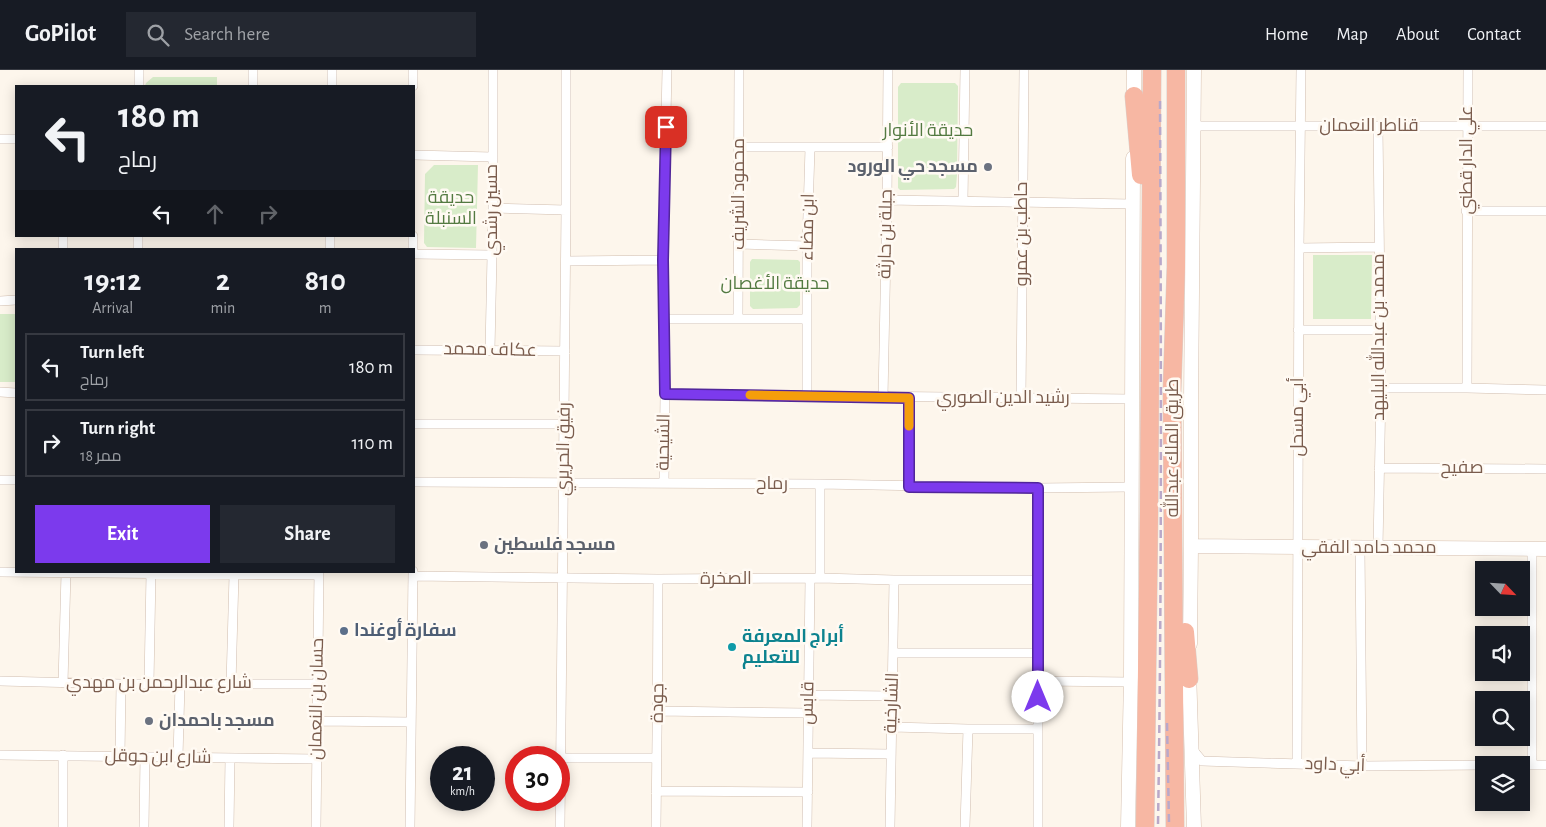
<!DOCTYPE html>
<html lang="en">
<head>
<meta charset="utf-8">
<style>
  body { margin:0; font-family:"Alegreya Sans",Cairo,sans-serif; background:#242831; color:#f1f3f6; height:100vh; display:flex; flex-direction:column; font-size:19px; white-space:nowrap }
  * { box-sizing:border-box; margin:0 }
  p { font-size:16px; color:#9ea1a6 }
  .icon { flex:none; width:28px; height:28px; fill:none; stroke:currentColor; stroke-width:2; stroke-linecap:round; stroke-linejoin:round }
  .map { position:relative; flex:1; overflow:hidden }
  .side { position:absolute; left:15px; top:178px; width:400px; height:325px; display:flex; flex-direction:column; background:#171b24; border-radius:0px; box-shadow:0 2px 12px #0003 }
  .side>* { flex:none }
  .hud { position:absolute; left:15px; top:15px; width:400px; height:152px; border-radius:0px; box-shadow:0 2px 12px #0003; background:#171b24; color:#f1f3f6; overflow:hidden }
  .needle { width:32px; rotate:115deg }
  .fabs { position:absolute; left:1475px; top:491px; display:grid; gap:10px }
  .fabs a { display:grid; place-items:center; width:55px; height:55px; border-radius:0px; background:#171b24; box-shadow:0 2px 12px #0003; font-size:25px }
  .speed { position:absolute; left:430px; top:676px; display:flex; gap:10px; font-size:25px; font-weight:700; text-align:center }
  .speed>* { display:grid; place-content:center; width:65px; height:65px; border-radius:50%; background:#171b24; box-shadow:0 2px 12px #0003; line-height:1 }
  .speed small { font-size:12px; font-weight:400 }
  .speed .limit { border:8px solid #d22; background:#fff; color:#111 }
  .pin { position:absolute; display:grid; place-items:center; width:42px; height:42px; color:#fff; margin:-21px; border-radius:10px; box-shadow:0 2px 8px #0006 }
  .me { position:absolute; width:55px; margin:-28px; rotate:0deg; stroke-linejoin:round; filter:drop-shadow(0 0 4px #0008) }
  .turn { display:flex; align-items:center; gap:18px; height:105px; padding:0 20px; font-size:22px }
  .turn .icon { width:65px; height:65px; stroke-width:2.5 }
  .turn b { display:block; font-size:35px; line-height:42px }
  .lanes { display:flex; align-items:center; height:48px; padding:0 20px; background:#0003; justify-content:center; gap:25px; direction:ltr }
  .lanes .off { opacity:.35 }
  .eta { display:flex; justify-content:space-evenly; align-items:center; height:85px; text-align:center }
  .eta b { font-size:30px; font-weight:600; line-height:35px }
  .cta { display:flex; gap:10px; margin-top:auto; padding:10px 20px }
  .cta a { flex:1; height:58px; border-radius:0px; background:#7c3aed; color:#fff; font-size:20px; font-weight:600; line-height:58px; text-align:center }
  .cta a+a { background:#242831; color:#f1f3f6 }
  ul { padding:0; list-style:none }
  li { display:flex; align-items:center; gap:15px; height:68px; margin:0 10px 8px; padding:0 10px; border:2px solid #363941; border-radius:0px }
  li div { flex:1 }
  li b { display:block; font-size:19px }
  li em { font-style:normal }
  header { display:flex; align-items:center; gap:30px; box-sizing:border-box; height:70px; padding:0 25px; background:#171b24; border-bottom:1px solid #363941 }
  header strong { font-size:24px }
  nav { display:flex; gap:28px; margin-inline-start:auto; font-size:18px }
  .search { width:350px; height:45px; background:#242831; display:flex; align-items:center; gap:12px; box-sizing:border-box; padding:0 18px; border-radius:0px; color:#9ea1a6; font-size:19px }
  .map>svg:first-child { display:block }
  .green { fill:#d8ecc9 }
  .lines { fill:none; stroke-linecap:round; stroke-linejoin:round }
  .street-casing { stroke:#d1beb0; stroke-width:10 }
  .secondary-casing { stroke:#d6c0b0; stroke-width:15 }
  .highway-casing { stroke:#dad1cd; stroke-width:19 }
  .street { stroke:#fff; stroke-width:9 }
  .secondary { stroke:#fff; stroke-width:14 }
  .highway { stroke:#f7b7a3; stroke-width:18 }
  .rail { stroke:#b9a8c9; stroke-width:2.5; stroke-dasharray:8 5; stroke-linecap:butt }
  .route-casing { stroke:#51269a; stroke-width:12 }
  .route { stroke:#7c3aed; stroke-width:9 }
  .slow { stroke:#f59e0b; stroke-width:9 }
  .worship-dot { fill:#6b7280; stroke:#fffaf3; stroke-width:2 }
  .service-dot { fill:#5c6f8a; stroke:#fffaf3; stroke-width:2 }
  .culture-dot { fill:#0f9aa8; stroke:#fffaf3; stroke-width:2 }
  .labels { text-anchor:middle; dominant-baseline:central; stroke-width:5; stroke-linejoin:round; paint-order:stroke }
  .street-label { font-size:18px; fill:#7a5c4d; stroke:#fffaf3 }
  .park-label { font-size:18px; fill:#537a41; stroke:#fffaf3 }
  .worship-label { font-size:18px; font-weight:bold; fill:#5b616d; stroke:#fffaf3; text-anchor:start }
  .service-label { font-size:18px; font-weight:bold; fill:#4e5e75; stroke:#fffaf3; text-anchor:start }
  .culture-label { font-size:18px; font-weight:bold; fill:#0d838f; stroke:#fffaf3; text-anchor:start }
</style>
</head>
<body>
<header>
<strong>GoPilot</strong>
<div class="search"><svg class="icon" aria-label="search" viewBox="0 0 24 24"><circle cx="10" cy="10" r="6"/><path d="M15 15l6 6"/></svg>Search here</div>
<nav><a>Home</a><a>Map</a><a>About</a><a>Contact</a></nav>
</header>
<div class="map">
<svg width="1546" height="757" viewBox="0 0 1546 757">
  <rect width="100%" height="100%" fill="#fdf6ec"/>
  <path class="green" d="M153,7H217V16H145L146,13Z
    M901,13H955L958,16L957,105L956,117L954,119L900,120L898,118V17Z
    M434,95H478L476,178L427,177L424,173L425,104Z
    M1313,185H1372L1371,249H1313Z
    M752,189L798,190L800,192V235L797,238L753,239L750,236V192Z
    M0,244H16V312H0Z"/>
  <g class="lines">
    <defs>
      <path id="street" d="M139,16V0
        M253,16V0
        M332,16V0
        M413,16V0
        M1193,56H1546
        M1378,57L1381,318L1378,478
        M0,69H16
        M739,77H888
        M414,85L492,87
        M887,130L1132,134
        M963,131L965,0
        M493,138L566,140
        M1466,141H1546
        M138,166V179
        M330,166V179
        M413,166V179
        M739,174L807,176
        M1299,178L1379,177
        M63,179V166
        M414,184L491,185
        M566,191L663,190
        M0,231L16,230
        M664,249H807
        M738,249L739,0
        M1298,260H1380
        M414,280L565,281
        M490,280L493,138V0
        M1381,318H1467L1546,320
        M1467,318L1468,0
        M0,322L16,323
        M665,324L1132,329
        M807,326V176L810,78
        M883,328L887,130L888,0
        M1021,328L1024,0
        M414,354H564
        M1379,398L1546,399
        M0,410H16
        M414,412L820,414L1038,418L1131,417
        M664,413L665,324L663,190L667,0
        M909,417V327
        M1360,478L1362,696
        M1532,479V695
        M0,502L319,505
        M413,506L658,509L820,508L894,510H1038
        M820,508V414
        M893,583H1039
        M0,611L121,614H317
        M1039,611L1131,612
        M63,613L66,503
        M149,613L151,503
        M231,614L234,505
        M808,625L892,626
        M658,641L808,643
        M318,651L411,652
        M892,657L968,659H1038
        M1192,679L1202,691L1362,696L1484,695
        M808,683L891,684
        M0,685L317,689
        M63,685V757
        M120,686L121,614
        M178,687L180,614
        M561,688H656
        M1297,694L1299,178L1301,0
        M1496,695H1546
        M656,721L808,722
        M144,757L145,686
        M229,757L230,688
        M316,757L319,501
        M410,757L413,501
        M560,757L566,140V0
        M656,757C657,674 658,592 658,509
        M807,757L810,509
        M890,757L894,510
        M965,757L968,659
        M1038,757V418"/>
      <path id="secondary" d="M1134,34V0
        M1191,476L1546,479
        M1190,574L1191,476V332L1194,0
        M1189,601L1194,757
        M1128,757L1131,607L1133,88"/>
      <path id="highway" d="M1134,26L1141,105
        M1185,562L1189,609
        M1145,757L1149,441L1152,0
        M1175,757L1172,320L1176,197V0"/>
    </defs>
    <use href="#street" class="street-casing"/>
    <use href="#secondary" class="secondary-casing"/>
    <use href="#highway" class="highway-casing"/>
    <use href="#street" class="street"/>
    <use href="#secondary" class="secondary"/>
    <use href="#highway" class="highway"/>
    <path class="rail" d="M1167,653L1169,753
      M1158,754C1162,512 1161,270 1160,27"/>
  </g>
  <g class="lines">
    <defs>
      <path id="route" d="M666,57L663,190L665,324L909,328V417L1038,418V627"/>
    </defs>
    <use href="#route" class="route-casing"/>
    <use href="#route" class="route"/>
    <path class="slow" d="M750,325L909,328V356"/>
  </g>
  <g class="worship-dot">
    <circle cx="988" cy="97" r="5"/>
    <circle cx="484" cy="475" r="5"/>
    <circle cx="149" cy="651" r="5"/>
  </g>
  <circle class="service-dot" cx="344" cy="561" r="5"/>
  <circle class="culture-dot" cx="732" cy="577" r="5"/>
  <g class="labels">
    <g class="street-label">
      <text x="1369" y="56">قناطر النعمان</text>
      <text transform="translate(1467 90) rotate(-90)">علي الدار قطني</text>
      <text transform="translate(739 124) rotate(-90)">محمود الشريف</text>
      <text transform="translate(492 140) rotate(-90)">حسين رشدي</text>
      <text transform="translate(808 157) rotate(-89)">ابن مضاء</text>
      <text transform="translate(886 164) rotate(-89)">جبلة بن حارثة</text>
      <text transform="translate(1022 164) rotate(-90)">حاطب بن عمرو</text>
      <text transform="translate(1379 267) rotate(-90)">محمد بن عبدالله البليهد</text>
      <text transform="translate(490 280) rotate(1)">عكاف محمد</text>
      <text x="1003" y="328">رشيد الدين الصوري</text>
      <text transform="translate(1298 347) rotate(-90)">أبي مسحل</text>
      <text transform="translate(664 372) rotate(-89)">الشيحية</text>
      <text transform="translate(1173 378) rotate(-90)">طريق الملك عبدالله</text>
      <text transform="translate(564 379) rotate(-89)">رفيق الحريري</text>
      <text x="1462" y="398">صفيح</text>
      <text x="772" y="414">رماح</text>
      <text x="1369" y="478">محمد حامد الفقي</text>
      <text x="726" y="509">الصخرة</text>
      <text x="159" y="613">شارع عبدالرحمن بن مهدي</text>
      <text transform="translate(317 629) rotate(-89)">حسان بن النعمان</text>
      <text transform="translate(658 633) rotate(-89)">جودة</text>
      <text transform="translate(808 633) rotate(-89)">قابس</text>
      <text transform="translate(892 633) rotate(-88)">الشارخية</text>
      <text transform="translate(158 687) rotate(1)">شارع ابن حوقل</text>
      <text transform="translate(1335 695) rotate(2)">أبي داود</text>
    </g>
    <g class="park-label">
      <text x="928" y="61">حديقة الأنوار</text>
      <text x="451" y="128">حديقة<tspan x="451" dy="21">السنبلة</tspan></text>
      <text x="775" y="214">حديقة الأغصان</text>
    </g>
    <g class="worship-label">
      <text x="978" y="97" text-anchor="end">مسجد حي الورود</text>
      <text x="494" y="475">مسجد فلسطين</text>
      <text x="159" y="651">مسجد باحمدان</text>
    </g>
    <g class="service-label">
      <text x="354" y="561">سفارة أوغندا</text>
    </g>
    <g class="culture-label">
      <text x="742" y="567">أبراج المعرفة<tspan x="742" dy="21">للتعليم</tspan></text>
    </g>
  </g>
</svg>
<div class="fabs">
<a><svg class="needle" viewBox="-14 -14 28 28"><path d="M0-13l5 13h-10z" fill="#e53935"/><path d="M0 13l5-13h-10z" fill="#9ea1a6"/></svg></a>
<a><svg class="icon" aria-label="sound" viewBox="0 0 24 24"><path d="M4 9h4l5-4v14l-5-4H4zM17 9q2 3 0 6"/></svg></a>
<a><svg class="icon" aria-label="search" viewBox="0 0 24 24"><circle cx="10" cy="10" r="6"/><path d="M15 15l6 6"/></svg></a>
<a><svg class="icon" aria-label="layers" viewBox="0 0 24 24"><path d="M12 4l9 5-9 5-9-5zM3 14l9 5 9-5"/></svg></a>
</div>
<div class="speed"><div>21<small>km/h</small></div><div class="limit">30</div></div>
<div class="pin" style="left:666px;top:57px;background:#d93025"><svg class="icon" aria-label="arrive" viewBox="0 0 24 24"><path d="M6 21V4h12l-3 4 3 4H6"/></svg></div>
<svg class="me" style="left:1038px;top:627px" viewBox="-20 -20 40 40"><circle r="19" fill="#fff"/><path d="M0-13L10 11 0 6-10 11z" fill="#7c3aed"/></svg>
<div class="hud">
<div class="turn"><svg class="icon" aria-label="left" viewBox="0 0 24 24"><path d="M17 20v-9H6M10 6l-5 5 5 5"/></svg><div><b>180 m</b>رماح</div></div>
<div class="lanes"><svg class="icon" aria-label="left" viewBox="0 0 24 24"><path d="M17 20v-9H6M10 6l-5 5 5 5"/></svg><svg class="icon off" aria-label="ahead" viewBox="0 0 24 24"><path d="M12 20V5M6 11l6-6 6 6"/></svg><svg class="icon off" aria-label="right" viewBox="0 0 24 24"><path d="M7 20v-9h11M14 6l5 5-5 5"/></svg></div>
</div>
<section class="side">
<div class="eta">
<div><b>19:12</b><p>Arrival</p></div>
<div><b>2</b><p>min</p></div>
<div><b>810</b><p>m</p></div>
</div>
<ul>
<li><svg class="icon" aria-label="left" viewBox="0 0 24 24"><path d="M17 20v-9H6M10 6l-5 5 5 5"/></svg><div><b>Turn left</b><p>رماح</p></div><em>180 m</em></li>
<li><svg class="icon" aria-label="right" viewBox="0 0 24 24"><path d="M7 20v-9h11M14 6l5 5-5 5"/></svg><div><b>Turn right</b><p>ممر 18</p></div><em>110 m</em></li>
</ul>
<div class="cta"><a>Exit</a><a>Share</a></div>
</section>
</div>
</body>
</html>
